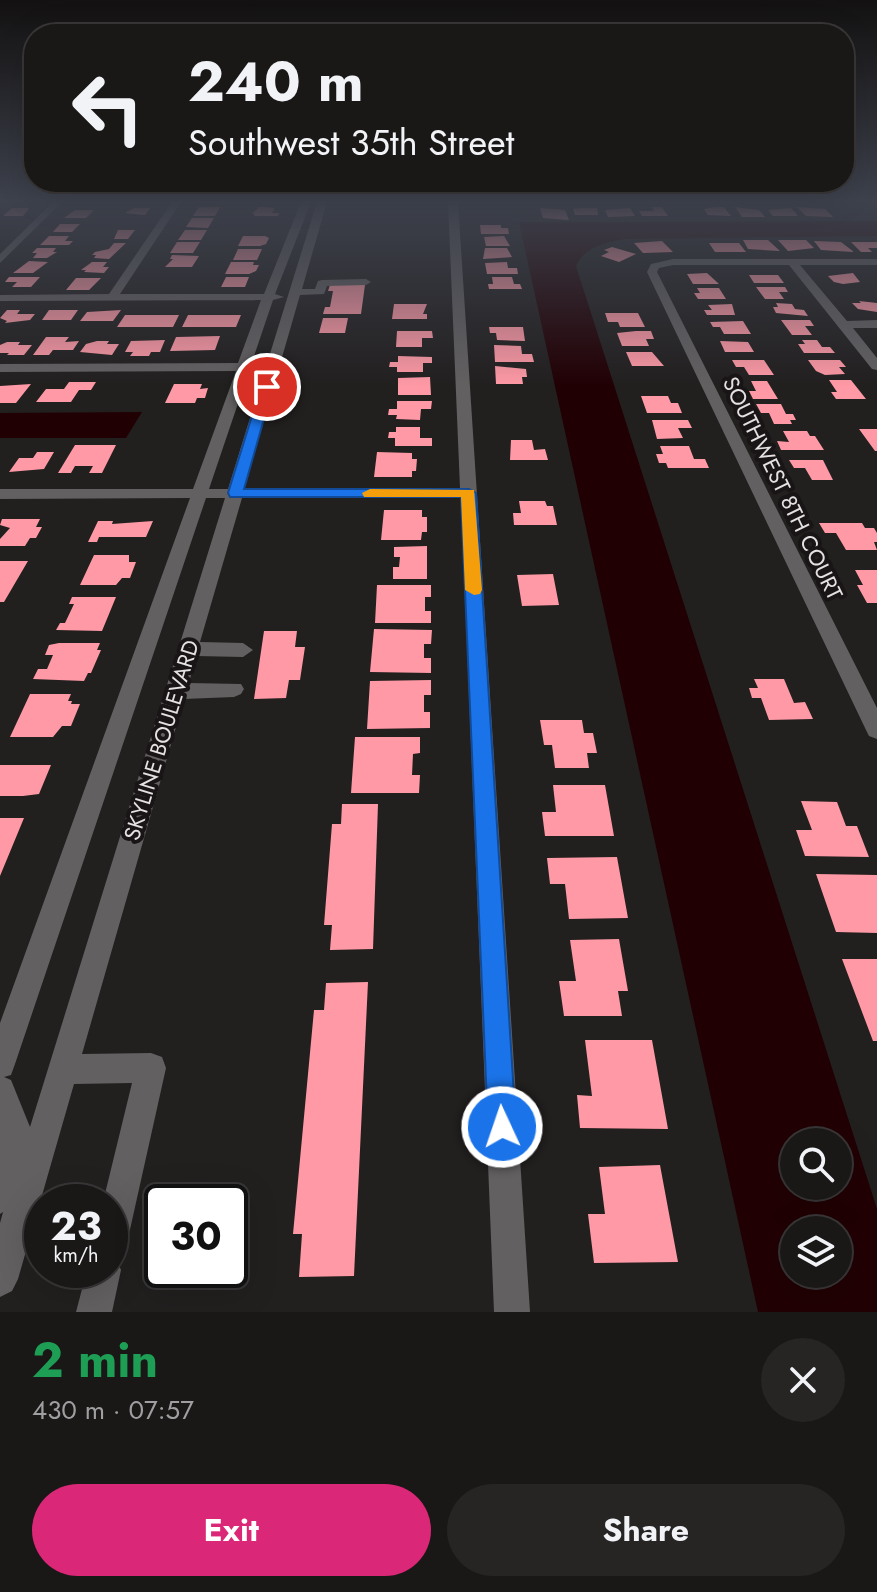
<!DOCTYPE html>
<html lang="en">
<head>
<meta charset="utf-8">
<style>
  body { margin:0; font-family:Jost,sans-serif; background:#272424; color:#f1f3f6; height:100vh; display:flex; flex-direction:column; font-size:30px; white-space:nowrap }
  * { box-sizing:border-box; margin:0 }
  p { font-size:26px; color:#9f9fa1 }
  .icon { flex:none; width:44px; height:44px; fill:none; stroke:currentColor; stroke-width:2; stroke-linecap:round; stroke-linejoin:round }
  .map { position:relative; height:1312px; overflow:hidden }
  .details { display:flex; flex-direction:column; background:#1a1717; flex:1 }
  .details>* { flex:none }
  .top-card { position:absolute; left:24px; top:24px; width:830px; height:168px; border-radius:32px; box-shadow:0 8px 32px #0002,0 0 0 2px #383636; background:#1a1717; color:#f1f3f6; overflow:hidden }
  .controls { position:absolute; left:780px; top:1128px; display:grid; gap:16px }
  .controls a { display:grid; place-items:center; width:72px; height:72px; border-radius:50%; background:#1a1717; box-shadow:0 8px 32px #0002,0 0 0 2px #383636; font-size:40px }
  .speed { position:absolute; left:24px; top:1184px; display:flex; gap:16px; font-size:40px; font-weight:700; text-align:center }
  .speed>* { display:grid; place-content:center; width:104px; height:104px; border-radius:50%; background:#1a1717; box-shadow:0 8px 32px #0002,0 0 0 2px #383636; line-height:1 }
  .speed small { font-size:20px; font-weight:400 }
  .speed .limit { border:4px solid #111; border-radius:12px; background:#fff; color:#111 }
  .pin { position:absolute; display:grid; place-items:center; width:68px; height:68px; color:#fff; margin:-34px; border:4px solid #fff; border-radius:50%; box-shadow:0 2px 8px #0007 }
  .me { position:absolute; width:88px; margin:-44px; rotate:357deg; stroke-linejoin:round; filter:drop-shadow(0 0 6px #0008) }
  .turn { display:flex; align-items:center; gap:28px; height:168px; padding:0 32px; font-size:36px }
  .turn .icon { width:104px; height:104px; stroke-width:2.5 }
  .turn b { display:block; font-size:56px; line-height:68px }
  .round { display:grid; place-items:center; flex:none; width:84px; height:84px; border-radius:42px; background:#272424 }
  .summary { display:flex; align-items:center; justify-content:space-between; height:136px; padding:0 32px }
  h1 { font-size:48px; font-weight:700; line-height:60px; color:#1e9e55 }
  .button { display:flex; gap:16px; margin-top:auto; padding:16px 32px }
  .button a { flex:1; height:92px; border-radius:48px; background:#db2777; color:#fff; font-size:32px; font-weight:700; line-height:92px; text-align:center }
  .button a+a { background:#272424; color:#f1f3f6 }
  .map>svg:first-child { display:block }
  .water { fill:#210004; fill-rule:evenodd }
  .building { fill:#fe99a5 }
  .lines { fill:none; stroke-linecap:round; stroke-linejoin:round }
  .minor { fill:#636061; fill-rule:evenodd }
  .route { fill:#1a73e8; stroke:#114b97; stroke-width:2 }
  .slow { fill:#f59e0b }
  .labels { text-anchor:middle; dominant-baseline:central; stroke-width:8; stroke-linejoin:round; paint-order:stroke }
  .street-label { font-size:22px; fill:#e3e1e1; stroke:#191516 }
</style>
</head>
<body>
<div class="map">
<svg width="877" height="1312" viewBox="0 0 877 1312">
  <rect width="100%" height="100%" fill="#221f1f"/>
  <path class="water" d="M877,221V236L625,239C607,242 584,247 576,266L877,1209V1312H758L519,222ZM794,1142H838V1186H794ZM794,1230H838V1274H794Z
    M142,412L126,438H0V413Z"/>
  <path class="building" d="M199,207H220L215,216H193Z
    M259,207L275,208L272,213H279L278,216H254L255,214H252Z
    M652,207H662L668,216H642L639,211H654Z
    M715,207H724L731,216L708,215L704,209Z
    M735,207L759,210L765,217H742Z
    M797,207L825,209L833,217L806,216Z
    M12,208H29L23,216H3Z
    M134,208H150L145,215L125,213Z
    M540,208L565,210L569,220L543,218Z
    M583,208H597L598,215H575L573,209Z
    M630,208L635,216L608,217L605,210Z
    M791,208L798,216H773L768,210Z
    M75,210H94L86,218H64Z
    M192,218H214L208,228L186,227Z
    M60,224H80L72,232H53Z
    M480,225H501V228H508L509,234H481Z
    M118,230H135L128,239H114Z
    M185,230H207L201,240H178Z
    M49,236H69L65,241H73L69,245H40Z
    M243,236H265L269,238L266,244L260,246H238Z
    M504,236L510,246H486L484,237Z
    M743,240H768L780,251L748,249Z
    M778,240H806L814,248L788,251Z
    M662,241L673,252L643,253L634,243Z
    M814,241L841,242L854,252L821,250Z
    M177,242H200L193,253H170Z
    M851,242H877V248H868L872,252H861Z
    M114,243H126L109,259L94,258L96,255H92L95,252L109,249Z
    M709,243H739L746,252H715Z
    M612,247L636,254L619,262L601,256L609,252L604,250Z
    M37,248H56L53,252H57L47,258H33L37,253H32Z
    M485,248H507L512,257L483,259Z
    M238,249H262L257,260H233Z
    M172,255L199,256L192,267H165L173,259H170Z
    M29,261L48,262L33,273H13Z
    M92,262H107L103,267H109L104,273L84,272L86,270H81Z
    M231,262H254L253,265H259L256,271L249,274H225Z
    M507,262L508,268H517L518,274H487L485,263Z
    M707,273L719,284H693L687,274Z
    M853,273L860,282L843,284L834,282L828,276Z
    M749,275H778L784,283H754Z
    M9,277H40L31,287H12L17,282H5Z
    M226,277H249L245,287H221Z
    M492,277H512L514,284H520L522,289H489L488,284H493Z
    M76,278H101L89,290H66Z
    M330,285H365L361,314H323L325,307H330L333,291H328Z
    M756,287H785L788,292H779L784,299H765Z
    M697,288H719L726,299H698L694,293H700Z
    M859,301L877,303V312L858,309L852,303H861Z
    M776,303L792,304L795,309L804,310L808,316L776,313L773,307H778Z
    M394,304H427L423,314H427V319H392Z
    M732,304L735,315H707L704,310H712L708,305Z
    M7,310H20L17,314H35L30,320L5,323L7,321L0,318Z
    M49,310H78L71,320H42Z
    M121,310L113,321H80L87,312Z
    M605,313H638L645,327H620L618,322H608Z
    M125,315H179L173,327H117Z
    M188,315H241L236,327H182Z
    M323,318H348L345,333H319Z
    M781,320H810L814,326H805L812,335H792Z
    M743,321L751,334H724L720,327H713L710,322Z
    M489,327H523L525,341L497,340L496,333H490Z
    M397,331H432L433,338H422V347H396Z
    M636,331H651L654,339H646L649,346H622L617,333Z
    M220,336L215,350L170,351L176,337Z
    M46,337H69L65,342L79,341L73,350H53L49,355H33Z
    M165,340L160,352H151L149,356H130L133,352H125L131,341Z
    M802,340H817L822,347H830L835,353H804L798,344H805Z
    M97,341H109L107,344H119L112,355L80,352L86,344Z
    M720,341L748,342L754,352H725Z
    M7,342H20L18,345H32L24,355H7L9,353H0V345Z
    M494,345L521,346L522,354H532L534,362H495Z
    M626,352H652L664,366H632Z
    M398,356L432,357V363H423V372H397V367H389L390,362H398Z
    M732,360H764L774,375H749L744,367H736Z
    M808,360H840L846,367H839L845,374L825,375L816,371Z
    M495,366L526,369L527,377H522L523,384H496Z
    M430,377L431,395H398V378Z
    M829,380H851L866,399H836L831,392H837Z
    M751,381H767L778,399H753L749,391H756Z
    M69,382H96L91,390H79L71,402H36L46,389H64Z
    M31,384L16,403H0V386Z
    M174,384H202L200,389L208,388L205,398H197L195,403H165Z
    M641,396H668L671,403H678L682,413H647Z
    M397,401H432L431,409H421L420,420L396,419L397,415H388L389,409H397Z
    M756,404H781L786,414H793L796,420H790L792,424H774L769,413H761Z
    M652,420H688L692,428H678L683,438L657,439Z
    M396,427H420V438H432V446H395V438H388L389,432H396Z
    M859,429H877V451H875Z
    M783,431H807L810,436H815L824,450H781L777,441L789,442Z
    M511,440H532L534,450L545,449L548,460H510Z
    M75,445H116L102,473H89L93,466H75L71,473H58Z
    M660,446H689L694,459H705L709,468H668L666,463H659L656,454H663Z
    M37,452H54L44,469L9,472L19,458H33Z
    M377,452L412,453V459H417L416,471H412V477H374Z
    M789,460H823L833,480H812L805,468H794Z
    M519,501H545L547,506H553L557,525H514L513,513H521Z
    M384,510H422V517H427V532H422L421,540H381Z
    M2,519H40L36,527H42L36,538H30L25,546H0V539L10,528L0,525Z
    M98,521H113L112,524L153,521L146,537H99L97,542H88Z
    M819,523H862L865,528H874L877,533V542H874L877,550H846L836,533H825Z
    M427,546V579H393V567H399L400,557H394V547Z
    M94,555H129V562H136L130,578H122L116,585H80Z
    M0,561H28L4,602H0Z
    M855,570H877V603H867L857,585H863Z
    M553,574L559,605L522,606L517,575Z
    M377,585H431V597H425V611H431V623H375Z
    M72,597H116L102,631L56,630L60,623H65L74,604H69Z
    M374,629L432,630L431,644H424V658H431V673L370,672Z
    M264,631H297L295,647H305L300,680H289L286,698L254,699Z
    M59,643H100L97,650H101L91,673H88L84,681L33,679L38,669H47L53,655H45L49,645Z
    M754,679H784L794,703L805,702L813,719L769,720L761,698H752L749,688H758Z
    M431,680V695H424V712H430V728L367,729L370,681Z
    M30,694H71L68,701H72L71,704H80L71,726H62L53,737H10Z
    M540,720H582L584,733H593L597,753H587L589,768H555L552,745H544Z
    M355,737H420V753L413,754L412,775H420L419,793H351Z
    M0,765H51L39,794L23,796H0Z
    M553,785H605L614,836H545L542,812H556Z
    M801,801L837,802L846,826H857L869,857L805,856L796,830H812Z
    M342,804H378L373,949L330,950L332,925H324L332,824H341Z
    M0,818H24L0,876Z
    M617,857L628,918L569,919L565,884H550L547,858Z
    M816,874L877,875V933L836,932Z
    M619,939L628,991H618L622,1016H564L559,981H576L570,940Z
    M842,959H877V1041H873Z
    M368,982L354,1276L299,1277L302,1234H293L314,1010H324L326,983Z
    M585,1040H652L668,1129L580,1128L577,1095L592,1096Z
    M660,1165L678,1262L594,1263L588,1214H605L599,1167Z"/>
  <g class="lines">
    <path class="minor" d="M53,202H62L0,263V254Z
      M172,202H181L120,294H264L301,202H311L275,294L284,297L273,300L209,489H228L317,202H327L302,289H315L318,281L322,280L366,279L371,282L366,285L327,286L324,294L300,295L244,489L460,488L448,202H458L530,1312H494L461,498H242L200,642L243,643L253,650L243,657L196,656L189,683L241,684L244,689L241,694L234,697L184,699L82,1054L151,1053L162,1057L166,1068L127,1243L122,1255L116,1258L121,1270L112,1312H76L87,1270H110V1202H103L132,1083L74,1084L18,1279L12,1291L0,1297V1223L3,1212L0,1214V1023L190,498L0,499V489H193L236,371L0,372V364L238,363L261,300L0,301V295L109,294ZM206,498H225L30,1127L11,1080L4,1077L11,1075L15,1064Z
      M673,259H877V265H800L847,321L877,320V328H853L877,358V370L872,369L789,265H673L659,268L657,272L877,708V739L869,736L866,730L647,272L651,264Z"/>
  </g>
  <linearGradient id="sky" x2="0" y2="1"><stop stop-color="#131111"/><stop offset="0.52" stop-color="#3e424d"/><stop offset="1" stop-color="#3e424d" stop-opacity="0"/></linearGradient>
  <rect width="877" height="386" fill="url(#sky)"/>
  <path class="route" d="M267,384L273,387L244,489H469L476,493L516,1127L512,1137L502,1141L492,1137L488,1127L461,497H230L228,493L261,387Z"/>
  <path class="slow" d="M370,489L474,490L482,590L480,594L474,595L465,590L461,497H364L362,493Z"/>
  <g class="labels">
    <g class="street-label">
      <text transform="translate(783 488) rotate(64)">SOUTHWEST 8TH COURT</text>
      <text transform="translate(161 740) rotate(-73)">SKYLINE BOULEVARD</text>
    </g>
  </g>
</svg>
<div class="controls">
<a><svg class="icon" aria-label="search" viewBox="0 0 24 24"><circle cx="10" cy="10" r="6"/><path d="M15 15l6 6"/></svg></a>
<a><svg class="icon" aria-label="layers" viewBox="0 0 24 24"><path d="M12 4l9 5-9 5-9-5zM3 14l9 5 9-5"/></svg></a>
</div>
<div class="speed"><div>23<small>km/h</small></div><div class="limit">30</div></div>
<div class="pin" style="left:267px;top:387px;background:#d93025"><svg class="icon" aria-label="arrive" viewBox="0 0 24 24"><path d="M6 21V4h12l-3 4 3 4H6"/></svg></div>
<svg class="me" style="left:502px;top:1127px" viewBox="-20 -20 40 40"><circle r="17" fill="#1a73e8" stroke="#fff" stroke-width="3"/><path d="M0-11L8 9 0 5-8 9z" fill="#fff"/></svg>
<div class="top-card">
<div class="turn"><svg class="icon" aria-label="left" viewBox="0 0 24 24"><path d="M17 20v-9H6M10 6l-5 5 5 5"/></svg><div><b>240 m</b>Southwest 35th Street</div></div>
</div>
</div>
<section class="details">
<div class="summary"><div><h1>2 min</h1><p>430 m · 07:57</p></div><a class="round"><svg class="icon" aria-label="close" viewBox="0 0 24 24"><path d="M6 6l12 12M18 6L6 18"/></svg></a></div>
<div class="button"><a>Exit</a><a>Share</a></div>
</section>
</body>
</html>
